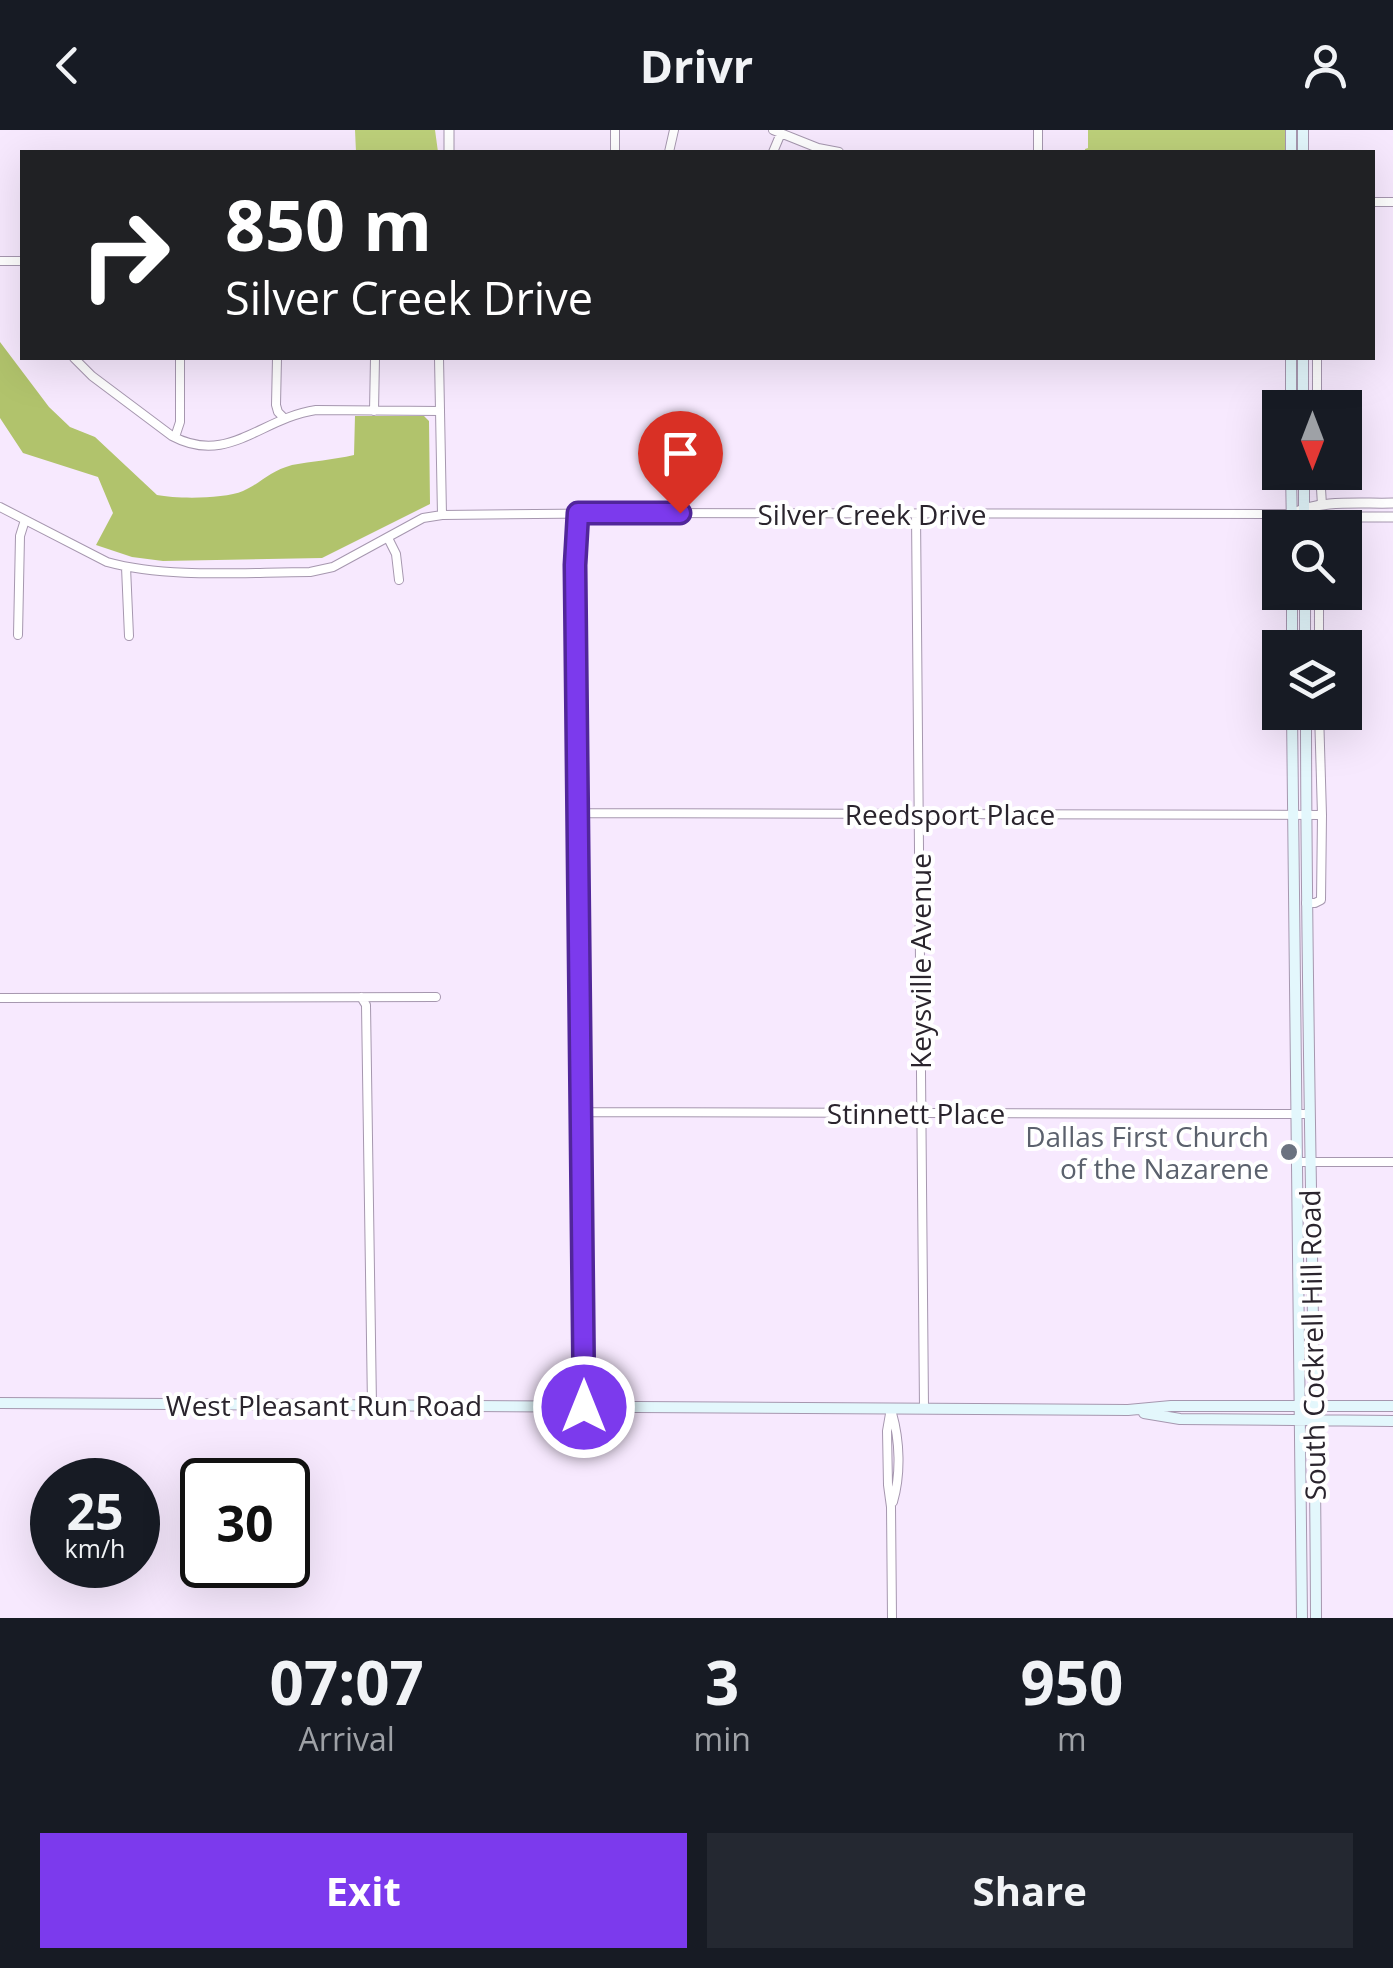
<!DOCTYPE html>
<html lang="en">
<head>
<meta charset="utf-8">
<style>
  body { margin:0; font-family:"Open Sans",sans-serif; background:#242831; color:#f1f3f6; height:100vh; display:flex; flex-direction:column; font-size:38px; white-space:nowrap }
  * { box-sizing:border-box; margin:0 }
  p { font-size:32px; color:#9ea1a6 }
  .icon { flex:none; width:55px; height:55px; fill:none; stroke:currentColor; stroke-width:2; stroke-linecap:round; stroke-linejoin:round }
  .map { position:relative; height:1488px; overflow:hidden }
  .details { display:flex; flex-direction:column; background:#171b24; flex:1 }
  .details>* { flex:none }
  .hud { position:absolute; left:20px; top:20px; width:1355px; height:210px; border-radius:0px; box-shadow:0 10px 40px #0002; background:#202124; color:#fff; overflow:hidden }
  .needle { width:65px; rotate:180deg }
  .tools { position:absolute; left:1262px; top:260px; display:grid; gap:20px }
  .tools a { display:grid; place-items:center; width:100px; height:100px; border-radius:0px; background:#171b24; box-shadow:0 10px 40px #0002; font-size:50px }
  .speed { position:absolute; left:30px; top:1328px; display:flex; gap:20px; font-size:50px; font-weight:700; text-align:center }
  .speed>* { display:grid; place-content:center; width:130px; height:130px; border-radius:50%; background:#171b24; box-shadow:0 10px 40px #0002; line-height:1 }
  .speed small { font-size:25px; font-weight:400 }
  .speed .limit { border:5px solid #111; border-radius:15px; background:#fff; color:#111 }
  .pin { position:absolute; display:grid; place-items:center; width:85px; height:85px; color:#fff; margin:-102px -42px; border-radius:50% 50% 50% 0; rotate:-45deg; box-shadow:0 0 10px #0007 }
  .pin .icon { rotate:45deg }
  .me { position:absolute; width:110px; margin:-55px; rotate:0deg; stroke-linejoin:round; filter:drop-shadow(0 0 8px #0008) }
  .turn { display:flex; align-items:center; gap:35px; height:210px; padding:0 40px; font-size:45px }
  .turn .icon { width:130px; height:130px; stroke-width:2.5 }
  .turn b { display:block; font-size:70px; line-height:85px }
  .eta { display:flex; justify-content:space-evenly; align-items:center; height:170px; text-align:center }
  .eta b { font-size:60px; font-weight:700; line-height:70px }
  .primary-button { display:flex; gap:20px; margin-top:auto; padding:20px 40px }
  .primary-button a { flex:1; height:115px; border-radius:0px; background:#7c3aed; color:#fff; font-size:40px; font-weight:700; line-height:115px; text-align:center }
  .primary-button a+a { background:#242831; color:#f1f3f6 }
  header { display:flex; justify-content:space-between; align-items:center; height:130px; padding:0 40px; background:#171b24; font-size:45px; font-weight:700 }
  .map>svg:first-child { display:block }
  .green { fill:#bdd07a }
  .forest { fill:#b1c36c }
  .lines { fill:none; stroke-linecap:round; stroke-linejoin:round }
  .minor-casing { stroke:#a697af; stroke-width:10 }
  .tertiary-casing { stroke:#a697af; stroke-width:11 }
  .secondary-casing { stroke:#a697af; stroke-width:12 }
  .minor { stroke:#fff; stroke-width:8 }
  .tertiary { stroke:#fff; stroke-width:9 }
  .secondary { stroke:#e3f7fc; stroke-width:10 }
  .route-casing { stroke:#51269a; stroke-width:25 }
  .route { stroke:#7c3aed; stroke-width:18 }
  .worship-dot { fill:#6b7280; stroke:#fff; stroke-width:4 }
  .labels { text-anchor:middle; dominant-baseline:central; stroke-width:8; stroke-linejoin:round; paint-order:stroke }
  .street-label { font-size:28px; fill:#2a242d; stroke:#fff }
  .worship-label { font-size:28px; fill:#5b616d; stroke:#fff; text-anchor:end }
</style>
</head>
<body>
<header><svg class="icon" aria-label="back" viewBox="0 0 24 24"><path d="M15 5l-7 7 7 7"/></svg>Drivr<svg class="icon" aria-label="person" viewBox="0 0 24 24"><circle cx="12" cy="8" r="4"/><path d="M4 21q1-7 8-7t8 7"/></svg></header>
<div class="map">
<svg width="1393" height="1488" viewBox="0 0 1393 1488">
  <rect width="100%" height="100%" fill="#f7e9fe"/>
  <path class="green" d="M355,0H435L438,22H356Z
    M1088,0H1287L1288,22H1085V19L1088,18Z"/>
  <path class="forest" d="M0,212L49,277L70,297L95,307L157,365C177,369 224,369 243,361C261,353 270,341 292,335C312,331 333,330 354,325L355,286H424L429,291L430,374L322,428L163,431L132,427L96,415L113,383L98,347L23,323L0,288Z"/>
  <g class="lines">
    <defs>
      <path id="minor" d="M615,0V22
        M773,0L818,18L839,22
        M669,22L674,0
        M773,22L781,3
        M1038,22V0
        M1372,72H1393
        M0,131H22
        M74,228L92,246L172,306C228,336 261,288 316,280L440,281
        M277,228L276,275L278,282L284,288
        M439,228L442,385
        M1317,278V228
        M374,281L375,228
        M175,307L180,292V228
        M1320,342L1322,375
        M0,377L107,432C169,449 246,442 310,442L333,437L423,388L442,385L644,383L1292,384
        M578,383L575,435L584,1277
        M916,384L924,1278
        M388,408L396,424L399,450
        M126,437L129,506
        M18,505L20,406L25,390
        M1319,518V462
        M577,683L1322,685
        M1306,773H1315L1321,770L1322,685L1319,582
        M361,867L366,875L372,1276
        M0,868L436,867
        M582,982L1309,984
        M1297,1032H1393
        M891,1278L887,1301L888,1355L891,1377L892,1488
        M892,1283C900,1311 901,1344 893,1372"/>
      <path id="tertiary" d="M449,0V22
        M1292,384C1321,369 1361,374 1393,373
        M1301,387H1393"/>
      <path id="secondary" d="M1291,0V22
        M1303,22V0
        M1303,228V278
        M1291,278V228
        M1291,342L1292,398
        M1304,342V398
        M1292,462V518
        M1305,462V518
        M1292,582L1302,1488
        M1306,582C1306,884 1315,1186 1316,1488
        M0,1273L1128,1280L1171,1276H1393
        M1144,1283L1180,1289L1393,1291"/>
    </defs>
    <use href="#minor" class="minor-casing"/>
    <use href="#tertiary" class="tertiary-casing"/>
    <use href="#secondary" class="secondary-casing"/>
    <use href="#minor" class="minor"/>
    <use href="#tertiary" class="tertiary"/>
    <use href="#secondary" class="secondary"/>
  </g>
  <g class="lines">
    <defs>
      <path id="route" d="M584,1277L575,435L578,383H680"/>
    </defs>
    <use href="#route" class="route-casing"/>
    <use href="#route" class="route"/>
  </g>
  <circle class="worship-dot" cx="1289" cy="1022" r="10"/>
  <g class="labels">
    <g class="street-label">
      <text x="872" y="384">Silver Creek Drive</text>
      <text x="950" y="684">Reedsport Place</text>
      <text transform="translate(920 831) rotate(-90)">Keysville Avenue</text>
      <text x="916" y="983">Stinnett Place</text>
      <text transform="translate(1312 1215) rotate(-91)">South Cockrell Hill Road</text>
      <text x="324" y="1275">West Pleasant Run Road</text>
    </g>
    <g class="worship-label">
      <text x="1269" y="1006">Dallas First Church<tspan x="1269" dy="32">of the Nazarene</tspan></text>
    </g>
  </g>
</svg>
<div class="tools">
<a><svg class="needle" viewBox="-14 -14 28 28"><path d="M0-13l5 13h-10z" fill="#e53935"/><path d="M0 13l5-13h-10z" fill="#9ea1a6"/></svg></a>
<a><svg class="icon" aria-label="search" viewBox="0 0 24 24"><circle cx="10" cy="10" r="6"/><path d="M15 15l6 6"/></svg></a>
<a><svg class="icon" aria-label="layers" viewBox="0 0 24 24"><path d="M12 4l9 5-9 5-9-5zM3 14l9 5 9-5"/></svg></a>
</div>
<div class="speed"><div>25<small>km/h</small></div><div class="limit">30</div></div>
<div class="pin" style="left:680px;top:383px;background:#d93025"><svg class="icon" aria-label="arrive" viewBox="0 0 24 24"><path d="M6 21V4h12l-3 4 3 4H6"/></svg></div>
<svg class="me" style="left:584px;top:1277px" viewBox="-20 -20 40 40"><circle r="17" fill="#7c3aed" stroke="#fff" stroke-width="3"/><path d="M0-11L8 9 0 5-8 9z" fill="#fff"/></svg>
<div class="hud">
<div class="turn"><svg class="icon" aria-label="right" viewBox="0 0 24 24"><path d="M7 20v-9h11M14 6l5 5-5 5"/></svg><div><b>850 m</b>Silver Creek Drive</div></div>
</div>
</div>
<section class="details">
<div class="eta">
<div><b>07:07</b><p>Arrival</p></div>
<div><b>3</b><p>min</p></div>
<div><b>950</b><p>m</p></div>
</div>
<div class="primary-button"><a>Exit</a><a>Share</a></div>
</section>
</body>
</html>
